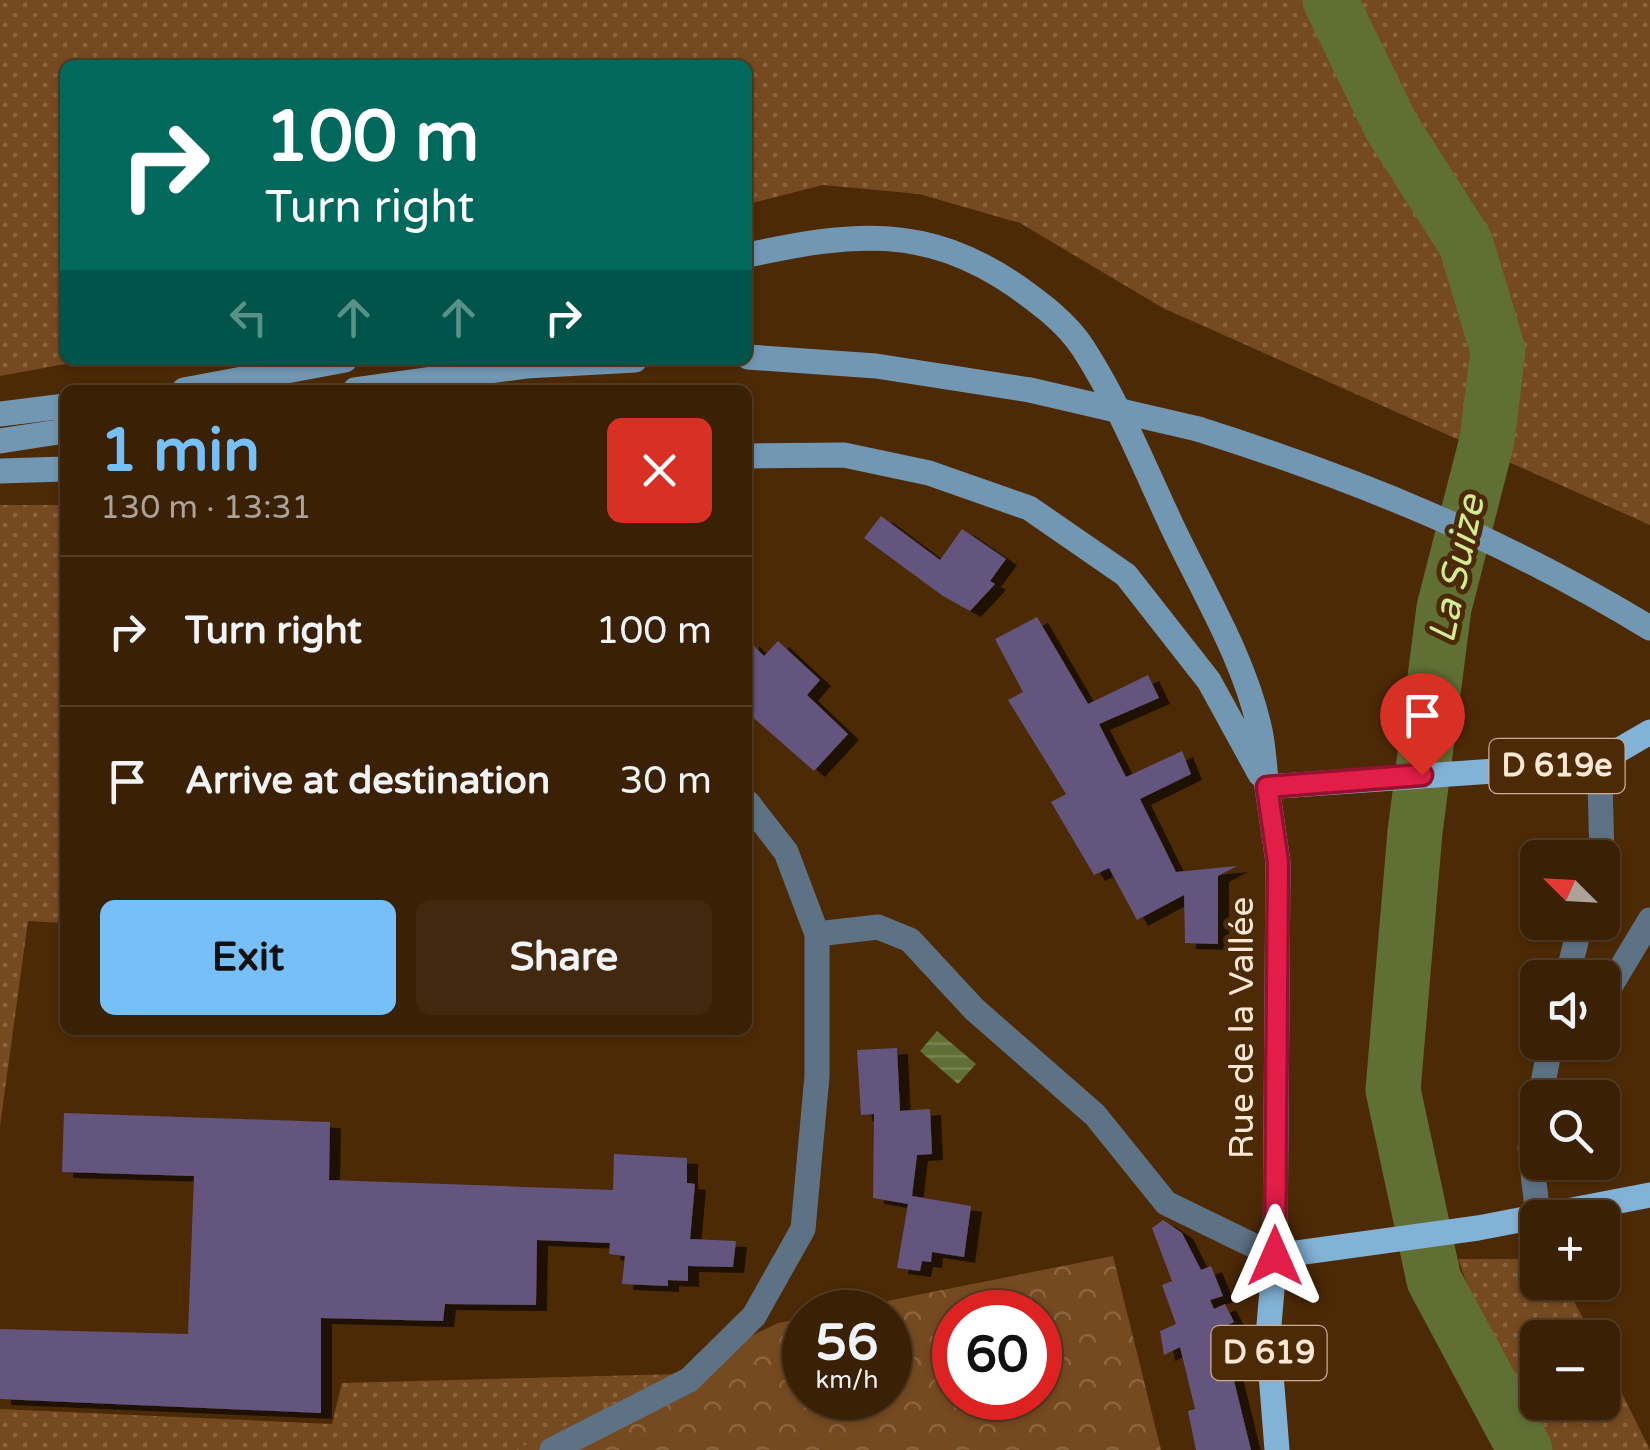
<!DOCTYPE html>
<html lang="en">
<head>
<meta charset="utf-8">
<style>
  body { margin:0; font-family:"Varela Round",sans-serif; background:#41280e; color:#f1f3f6; height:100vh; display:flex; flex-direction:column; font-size:38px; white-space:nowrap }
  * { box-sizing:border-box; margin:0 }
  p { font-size:32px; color:#aba39a }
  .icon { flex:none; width:55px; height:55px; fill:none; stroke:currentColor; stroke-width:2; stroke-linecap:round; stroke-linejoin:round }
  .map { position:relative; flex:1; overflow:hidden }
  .panel { position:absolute; left:60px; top:385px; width:692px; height:650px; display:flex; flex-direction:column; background:#3a2004; border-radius:15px; box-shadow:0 2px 8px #0004,0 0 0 2px #543e26 }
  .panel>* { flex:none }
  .guide { position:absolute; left:60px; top:60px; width:692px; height:305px; border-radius:15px; box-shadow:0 2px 8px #0004,0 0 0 2px #543e26; background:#00695c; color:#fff; overflow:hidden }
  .needle { width:65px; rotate:294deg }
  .controls { position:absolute; left:1520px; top:840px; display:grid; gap:20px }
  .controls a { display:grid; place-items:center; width:100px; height:100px; border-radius:15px; background:#3a2004; box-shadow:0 2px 8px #0004,0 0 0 2px #543e26; font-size:50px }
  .speed { position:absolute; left:782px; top:1290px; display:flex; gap:20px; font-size:50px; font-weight:700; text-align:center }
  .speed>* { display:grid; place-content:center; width:130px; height:130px; border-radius:50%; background:#3a2004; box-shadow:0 2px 8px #0004,0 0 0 2px #543e26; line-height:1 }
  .speed small { font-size:25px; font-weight:400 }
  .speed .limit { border:15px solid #d22; background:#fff; color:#111 }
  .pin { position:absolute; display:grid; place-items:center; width:85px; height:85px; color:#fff; margin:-102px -42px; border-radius:50% 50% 50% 0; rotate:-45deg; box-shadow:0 0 10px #0007 }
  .pin .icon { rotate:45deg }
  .me { position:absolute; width:110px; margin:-55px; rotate:0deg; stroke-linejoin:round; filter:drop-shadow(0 0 8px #0008) }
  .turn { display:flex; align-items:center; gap:35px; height:210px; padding:0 40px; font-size:45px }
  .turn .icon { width:130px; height:130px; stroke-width:2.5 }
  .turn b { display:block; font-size:70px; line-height:85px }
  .lanes { display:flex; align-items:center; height:95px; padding:0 40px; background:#0003; justify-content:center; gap:50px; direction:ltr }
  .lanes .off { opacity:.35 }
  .round { display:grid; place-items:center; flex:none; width:105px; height:105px; border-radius:15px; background:#41280e }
  .head { display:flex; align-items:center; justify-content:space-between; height:170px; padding:0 40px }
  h1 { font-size:60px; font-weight:700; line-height:75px; color:#76c0f7 }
  .action { display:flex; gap:20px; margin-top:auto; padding:20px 40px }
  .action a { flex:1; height:115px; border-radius:15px; background:#76c0f7; color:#111; font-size:40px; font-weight:700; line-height:115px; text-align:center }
  .action a+a { background:#41280e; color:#f1f3f6 }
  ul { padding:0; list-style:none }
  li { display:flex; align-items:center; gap:30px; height:150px; padding:0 40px; border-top:2px solid #543e26 }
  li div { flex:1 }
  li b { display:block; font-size:38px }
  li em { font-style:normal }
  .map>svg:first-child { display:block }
  .grass { fill:url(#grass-dots) }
  .forest { fill:url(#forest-crowns); fill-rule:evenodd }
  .water { fill:url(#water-rules) }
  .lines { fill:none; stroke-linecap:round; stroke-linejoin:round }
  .river { stroke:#607035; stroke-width:55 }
  .building { fill:#64547e; filter:url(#shadow) }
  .minor { stroke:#5d7385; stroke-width:25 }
  .secondary { stroke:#7297b3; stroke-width:25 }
  .primary { stroke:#82b2d6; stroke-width:25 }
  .secondary-bridge { stroke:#7297b3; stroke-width:25 }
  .route-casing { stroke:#92132f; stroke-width:25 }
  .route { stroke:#e11d48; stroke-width:18 }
  .labels { text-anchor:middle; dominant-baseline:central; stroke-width:10; stroke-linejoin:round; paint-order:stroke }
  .shield { fill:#4d2a06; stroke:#caaf98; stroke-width:2.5 }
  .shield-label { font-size:32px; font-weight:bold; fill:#ffe8d6 }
  .street-label { font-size:35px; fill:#ffe8d6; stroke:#4d2a06 }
  .water-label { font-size:38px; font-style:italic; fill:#d2ec94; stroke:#4d2a06 }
</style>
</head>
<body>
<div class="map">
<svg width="1650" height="1450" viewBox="0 0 1650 1450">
  <defs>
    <pattern id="grass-dots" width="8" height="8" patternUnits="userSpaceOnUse" patternTransform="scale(2.5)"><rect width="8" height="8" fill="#764a20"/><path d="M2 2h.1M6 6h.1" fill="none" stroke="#8b6440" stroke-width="1.8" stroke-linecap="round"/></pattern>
    <pattern id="forest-crowns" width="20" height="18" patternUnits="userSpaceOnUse" patternTransform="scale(2.5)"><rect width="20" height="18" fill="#764a20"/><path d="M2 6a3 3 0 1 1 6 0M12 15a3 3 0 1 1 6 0" fill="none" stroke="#8b6440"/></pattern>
    <pattern id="water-rules" width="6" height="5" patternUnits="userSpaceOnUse" patternTransform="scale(2.5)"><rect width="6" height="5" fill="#607035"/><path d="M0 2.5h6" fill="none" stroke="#788452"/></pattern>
    <filter id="shadow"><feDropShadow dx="11" dy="6" stdDeviation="0" flood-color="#0009"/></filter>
  </defs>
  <rect width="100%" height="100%" fill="#4d2a06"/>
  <path class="grass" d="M0,0H1650V525L1163,308L1020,223L919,194L823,185L748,204V65H65V360H87L0,376Z
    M0,505H65V923L28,921L0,1126Z
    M1458,1259H1537L1538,1282L1564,1283L1593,1337L1538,1338V1402H1602L1603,1355L1650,1450H1527Z
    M680,1374L515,1450H0V1409L332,1424L342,1383Z"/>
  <path class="forest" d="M1113,1256L1161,1450H515L778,1323L805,1318V1398H890V1312H832ZM955,1312H1040V1398H955Z"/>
  <path class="water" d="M937,1031L976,1064L958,1084L920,1051Z"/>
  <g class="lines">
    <path class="river" d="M1330,0L1391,126L1466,244L1498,351L1487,440L1444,608L1415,832L1393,1090L1434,1280L1525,1450"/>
  </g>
  <path class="building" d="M881,516L940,560L962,529L1006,559L990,581L995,584L970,611L943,596L864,538Z
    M1037,617L1088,704L1148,675L1159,698L1099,724L1126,777L1182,751L1191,774L1140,799L1176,872L1237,866L1218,876V944L1185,943L1184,895L1137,920L1109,868L1094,875L1051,802L1066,794L1008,700L1023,692L995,639Z
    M748,640L764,656L778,641L820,680L807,695L848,734L814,771L748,713Z
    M897,1048L900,1111L930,1109L932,1154L917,1155L912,1196L971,1206L964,1257L932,1252L931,1262L922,1261L920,1271L897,1268L908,1204L873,1198L874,1114L861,1115L857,1050Z
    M64,1113L330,1122L329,1180L613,1190L614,1154L687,1158V1183L695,1184L690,1239L736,1241L733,1267L688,1266V1281L668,1280V1286L622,1284L625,1256L609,1254L610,1243L537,1240L536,1305L445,1304L443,1321L321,1318V1413L0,1399V1329L188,1334L194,1176L62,1172Z
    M1163,1220L1182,1233L1201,1270L1211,1266L1223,1296L1210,1300L1214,1309L1225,1304L1234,1322L1221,1328L1251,1450H1196L1188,1411L1195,1409L1180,1347L1164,1355L1160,1331L1176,1324L1162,1285L1172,1281L1152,1228Z"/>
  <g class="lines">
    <path class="minor" d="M1595,764L1600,781L1602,859
      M817,934L878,927L910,940L974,1009L1095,1115L1166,1203L1275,1256
      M1567,978L1581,922
      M1602,1000L1650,920
      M1540,1098L1551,1042
      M1538,1112L1530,1148L1538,1216
      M552,1450L689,1380L754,1316L803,1229L817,1076V934L786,852L748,803"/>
    <path class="secondary" d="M748,255C851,233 924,223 1016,286C1041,304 1066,322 1083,348C1119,404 1143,464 1171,524C1202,590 1243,656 1259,726C1264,746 1264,767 1267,787
      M748,357L876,366L1030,390
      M184,390L345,360
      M355,390L526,366L635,360
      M0,414L65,406
      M1198,429C1362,481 1503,539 1650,628
      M0,441L65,431
      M748,456L844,455L929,473L1029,508L1126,575L1209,681L1260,774
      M0,471L65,469"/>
    <path class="primary" d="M1275,1256L1478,1228L1650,1195
      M1277,1450L1268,1336L1275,1256L1278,862L1267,787L1595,764L1650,732"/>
    <path class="secondary-bridge" d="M1030,390L1198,429"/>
  </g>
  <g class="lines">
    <defs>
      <path id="route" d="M1275,1256L1278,862L1267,787L1422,775"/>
    </defs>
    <use href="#route" class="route-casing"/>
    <use href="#route" class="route"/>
  </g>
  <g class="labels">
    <g class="shield">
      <rect x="1489.5" y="739" width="135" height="54" rx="8"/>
      <rect x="1211.5" y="1326" width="115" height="54" rx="8"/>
    </g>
    <g class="shield-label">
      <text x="1557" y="766">D 619e</text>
      <text x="1269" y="1353">D 619</text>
    </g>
    <g class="street-label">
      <text transform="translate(1242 1028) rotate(-90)">Rue de la Vallée</text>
    </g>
    <g class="water-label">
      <text transform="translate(1457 569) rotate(-78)">La Suize</text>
    </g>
  </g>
</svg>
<div class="controls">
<a><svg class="needle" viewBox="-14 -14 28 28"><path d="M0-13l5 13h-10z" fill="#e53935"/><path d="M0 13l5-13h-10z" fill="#aba39a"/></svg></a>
<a><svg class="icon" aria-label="sound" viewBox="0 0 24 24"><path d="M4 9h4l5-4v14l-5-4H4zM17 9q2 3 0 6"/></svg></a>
<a><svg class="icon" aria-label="search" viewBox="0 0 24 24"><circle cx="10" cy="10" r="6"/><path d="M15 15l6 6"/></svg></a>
<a>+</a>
<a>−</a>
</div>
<div class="speed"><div>56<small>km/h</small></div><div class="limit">60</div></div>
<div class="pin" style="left:1422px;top:775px;background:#d93025"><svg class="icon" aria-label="arrive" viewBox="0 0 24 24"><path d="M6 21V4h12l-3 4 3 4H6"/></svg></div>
<svg class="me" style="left:1275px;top:1256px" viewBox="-20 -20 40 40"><path d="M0-17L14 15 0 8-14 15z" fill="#e11d48" stroke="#fff" stroke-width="4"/></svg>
<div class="guide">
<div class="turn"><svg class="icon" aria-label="right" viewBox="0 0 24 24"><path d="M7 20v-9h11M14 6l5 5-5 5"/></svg><div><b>100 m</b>Turn right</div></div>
<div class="lanes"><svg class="icon off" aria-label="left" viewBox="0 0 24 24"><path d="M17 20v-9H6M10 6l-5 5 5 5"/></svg><svg class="icon off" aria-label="ahead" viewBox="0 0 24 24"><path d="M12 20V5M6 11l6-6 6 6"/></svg><svg class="icon off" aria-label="ahead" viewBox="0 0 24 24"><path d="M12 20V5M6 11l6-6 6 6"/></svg><svg class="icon" aria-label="right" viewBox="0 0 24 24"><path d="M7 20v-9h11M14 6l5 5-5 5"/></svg></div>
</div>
<section class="panel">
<div class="head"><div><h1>1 min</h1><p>130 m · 13:31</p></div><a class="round" style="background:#d93025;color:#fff"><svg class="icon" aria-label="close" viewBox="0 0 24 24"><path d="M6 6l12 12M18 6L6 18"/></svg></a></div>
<ul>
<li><svg class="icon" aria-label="right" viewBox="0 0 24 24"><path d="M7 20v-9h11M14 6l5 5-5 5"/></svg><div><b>Turn right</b></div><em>100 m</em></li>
<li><svg class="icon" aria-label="arrive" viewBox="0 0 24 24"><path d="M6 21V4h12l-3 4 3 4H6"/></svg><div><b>Arrive at destination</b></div><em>30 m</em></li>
</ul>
<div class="action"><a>Exit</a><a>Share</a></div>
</section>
</div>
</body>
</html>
